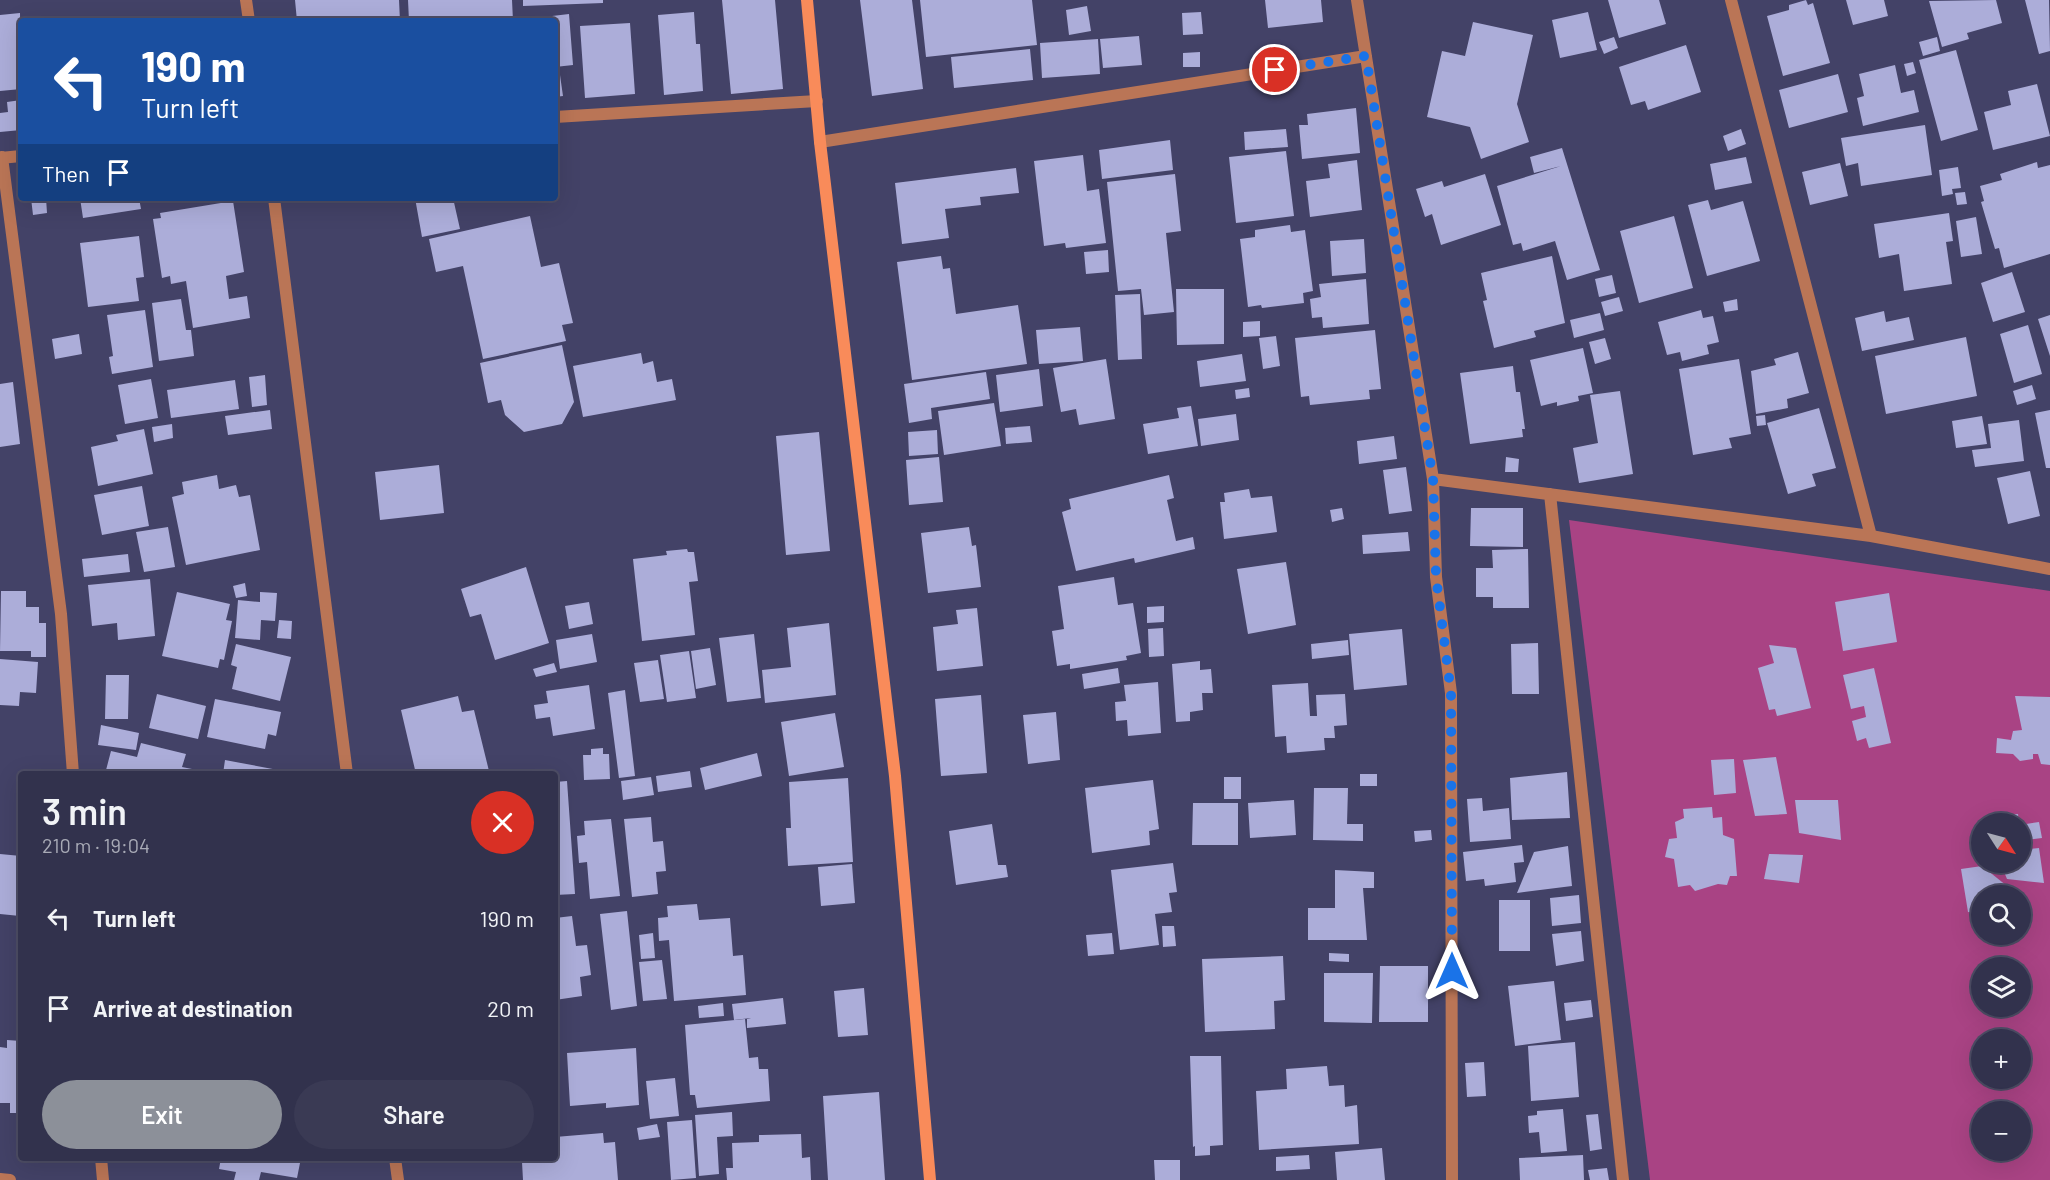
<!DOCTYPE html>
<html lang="en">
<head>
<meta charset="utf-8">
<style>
  body { margin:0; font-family:Barlow,sans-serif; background:#3a3a54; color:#f1f3f6; height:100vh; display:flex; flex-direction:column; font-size:22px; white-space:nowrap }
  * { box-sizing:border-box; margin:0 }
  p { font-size:20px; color:#a8aab6 }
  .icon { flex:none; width:33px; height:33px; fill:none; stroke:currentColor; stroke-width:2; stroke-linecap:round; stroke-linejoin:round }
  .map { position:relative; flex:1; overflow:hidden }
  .panel { position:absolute; left:18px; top:771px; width:540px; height:390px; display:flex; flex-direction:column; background:#32324d; border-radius:6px; box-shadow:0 6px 24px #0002,0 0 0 2px #4d4d65 }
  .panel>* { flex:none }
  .banner { position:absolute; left:18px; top:18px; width:540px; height:183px; border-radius:6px; box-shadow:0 6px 24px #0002,0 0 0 2px #4d4d65; background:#1a4fa0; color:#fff; overflow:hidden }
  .needle { width:39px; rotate:126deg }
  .buttons { position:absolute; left:1971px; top:813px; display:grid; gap:12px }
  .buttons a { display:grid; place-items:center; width:60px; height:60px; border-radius:50%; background:#32324d; box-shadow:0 6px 24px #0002,0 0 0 2px #4d4d65; font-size:30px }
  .pin { position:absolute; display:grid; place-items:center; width:51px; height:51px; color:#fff; margin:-26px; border:3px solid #fff; border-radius:50%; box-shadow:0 2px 6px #0007 }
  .me { position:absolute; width:66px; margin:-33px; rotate:0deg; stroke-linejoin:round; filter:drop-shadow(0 0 4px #0008) }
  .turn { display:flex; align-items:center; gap:21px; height:126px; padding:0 24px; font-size:27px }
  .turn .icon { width:78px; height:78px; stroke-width:2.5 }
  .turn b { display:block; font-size:42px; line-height:51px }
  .then { display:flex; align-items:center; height:57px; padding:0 24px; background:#0003; gap:12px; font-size:22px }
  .round { display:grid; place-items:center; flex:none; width:63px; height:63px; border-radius:32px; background:#3a3a54 }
  .headline { display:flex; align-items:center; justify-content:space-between; height:102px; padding:0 24px }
  h1 { font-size:36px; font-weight:600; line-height:45px }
  .primary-button { display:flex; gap:12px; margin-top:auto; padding:12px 24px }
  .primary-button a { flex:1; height:69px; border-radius:36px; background:#8c9099; color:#fff; font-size:24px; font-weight:600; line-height:69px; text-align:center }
  .primary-button a+a { background:#3a3a54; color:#f1f3f6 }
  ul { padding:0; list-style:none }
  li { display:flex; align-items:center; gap:18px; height:90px; padding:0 24px }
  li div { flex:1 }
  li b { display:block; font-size:22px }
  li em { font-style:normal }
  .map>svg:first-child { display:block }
  .green { fill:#a94384; fill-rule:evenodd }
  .building { fill:#acadd9 }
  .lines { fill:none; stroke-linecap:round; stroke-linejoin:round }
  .minor { stroke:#ba7556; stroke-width:12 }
  .secondary { stroke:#f98b5a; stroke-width:12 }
  .route { stroke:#1a73e8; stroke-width:10; stroke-dasharray:0 18 }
</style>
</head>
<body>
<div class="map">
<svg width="2050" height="1180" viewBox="0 0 2050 1180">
  <rect width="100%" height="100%" fill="#434267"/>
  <path class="green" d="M1569,520L2050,591V1180H1650ZM1982,824H2020V862H1982ZM1982,896H2020V934H1982ZM1982,968H2020V1006H1982ZM1982,1040H2020V1078H1982ZM1982,1112H2020V1150H1982Z"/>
  <path class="building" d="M295,0H399L400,21H297Z
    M408,0H512L513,21H409Z
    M523,0H603V3L523,6Z
    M722,0H775L783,89L731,94Z
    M860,0H912L923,89L872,96Z
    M920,0H1032L1037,45L926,57Z
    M1265,0H1321L1323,22L1268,28Z
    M1608,0H1659L1666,24L1619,38Z
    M1806,0L1808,5L1813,3L1830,63L1783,76L1767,16L1789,10V5Z
    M1846,0H1884L1888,16L1853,25Z
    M1996,0L2002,23L1967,33L1969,39L1942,47L1929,1Z
    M2025,0H2049L2050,51L2039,54Z
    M1087,6L1091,31L1069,35L1066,10Z
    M694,12L696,44H700L703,91L664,95L658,15Z
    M1201,12L1203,34L1183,35L1182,13Z
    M1588,12L1597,50L1560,58L1552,20Z
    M20,13L21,89L0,91V15Z
    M569,14L573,65L555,67V21H527V19Z
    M1473,22L1533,35L1517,104L1529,142L1481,159L1470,127L1427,117L1442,51L1465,56Z
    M630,23L635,94L585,98L580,26Z
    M1139,36L1142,65L1103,68L1100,39Z
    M1614,37L1618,48L1604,54L1599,42Z
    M1937,37L1940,51L1923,56L1919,42Z
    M1098,39L1100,74L1042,78L1040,43Z
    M1686,45L1701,92L1648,110L1645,101L1631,105L1619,67Z
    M1030,49L1033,80L954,88L951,57Z
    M1956,50L1978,130L1941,141L1919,60Z
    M1200,52V67H1183V53Z
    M1913,62L1916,73L1907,76L1904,64Z
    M1895,65L1901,93L1914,90L1919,112L1863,126L1857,98L1864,96L1859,74Z
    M1838,74L1848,112L1789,128L1779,90Z
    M560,75L563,96L555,97V76Z
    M2037,84L2050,136L1993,150L1984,112L2011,105L2008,91Z
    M21,100V130L0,132V113L8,112L7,102Z
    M1356,108L1360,153L1302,159L1299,125H1308L1307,114Z
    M1925,125L1932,175L1861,186L1858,163L1846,166L1841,138Z
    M1286,129L1288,147L1245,150L1244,132Z
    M1741,129L1746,144L1728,151L1723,136Z
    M1170,140L1173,170L1102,179L1099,150Z
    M1562,148L1600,270L1567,280L1555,241L1523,251L1521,243L1513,245L1497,186L1561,166L1534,173L1530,157Z
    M1286,151L1294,216L1236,223L1229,157Z
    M1083,155L1087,191L1099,189L1106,243L1066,248L1065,243L1044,246L1034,161Z
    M1746,157L1752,183L1715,190L1710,164Z
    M1357,160L1362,210L1310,217L1306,181L1330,178L1328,164Z
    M2037,162L2038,168L2050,165V254L2004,268L1999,248L1995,249L1981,202L1984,201L1980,186L2002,180L2000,174Z
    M1840,163L1848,196L1810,205L1802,172Z
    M1958,167L1961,188L1952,189L1953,194L1942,196L1939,170Z
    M1016,168L1019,193L980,197L981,205L945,209L949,238L902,244L895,183Z
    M1175,174L1181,231L1166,233L1174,312L1144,315L1141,289L1118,291L1107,182Z
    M1485,174L1501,225L1441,245L1432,214L1425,217L1416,189L1442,181L1444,187Z
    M1965,192L1967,204L1957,205L1955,193Z
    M31,198H46L47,213L33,215Z
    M80,198H139L141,209L83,218Z
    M415,198H453L460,229L422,237Z
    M1708,200L1711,210L1743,201L1760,261L1707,276L1688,205Z
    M233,201L244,272L226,276L229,299L247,296L250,318L193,328L186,281L171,284L170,276L162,278L153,219L161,218L160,213Z
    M1949,213L1953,241L1946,242L1952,284L1904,291L1899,254L1879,258L1874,224Z
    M530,216L541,267L559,263L573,323L562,325L566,341L483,359L463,266L436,272L429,239Z
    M1674,216L1693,288L1639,303L1620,231Z
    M1976,217L1982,254L1961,257L1956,221Z
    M1290,225L1291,232L1305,230L1313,291L1303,293L1304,303L1262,308L1261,305L1248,307L1240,239L1255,237V230Z
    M139,236L144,277L136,278L139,301L88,307L80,243Z
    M1364,239L1366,273L1332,276L1330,241Z
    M1108,250L1109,272L1086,274L1084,252Z
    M941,256L943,269L950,268L956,314L1018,305L1027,364L912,380L897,262Z
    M1552,256L1565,323L1534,331L1536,337L1494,348L1483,301L1487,300L1481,273Z
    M2012,272L2025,312L1993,322L1981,283Z
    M1612,275L1616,293L1599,297L1595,279Z
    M1366,279L1369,324L1323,328L1322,317L1312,318L1310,299L1321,297L1319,284Z
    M1176,289H1224V344L1177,345Z
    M1140,294L1142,359L1118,360L1115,295Z
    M1619,297L1623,311L1605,316L1601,302Z
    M181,299L186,330H191L194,356L159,361L152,303Z
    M1737,299L1738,310L1725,312L1723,302Z
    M145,310L153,367L112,374L109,357L113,356L107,315Z
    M1701,310L1703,318L1713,316L1719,342L1707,345L1709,354L1682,361L1680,352L1667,355L1658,322Z
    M1884,311L1886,322L1909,317L1914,340L1862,351L1855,318Z
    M1600,313L1604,330L1574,338L1570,320Z
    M2050,315V356L2038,319Z
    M1260,321V336L1243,337V322Z
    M2028,325L2042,374L2014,383L2000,334Z
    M1080,327L1083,361L1039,364L1036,330Z
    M1375,330L1381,389L1369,390L1370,399L1310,405L1309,396L1301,397L1295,338Z
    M79,334L82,354L55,359L52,339Z
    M1276,336L1280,366L1263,369L1259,338Z
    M1966,337L1977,396L1886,414L1875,356Z
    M1605,338L1611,359L1595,364L1589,342Z
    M562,345L574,402L562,424L524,432L505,415L501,400L488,403L480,363Z
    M1583,348L1593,393L1578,396L1579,401L1557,406V402L1541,406L1530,360Z
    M1798,352L1809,393L1787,399L1788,408L1756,414L1751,371L1776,365L1774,359Z
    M641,353L643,364L653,361L657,382L672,379L676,400L583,417L573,366Z
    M1242,354L1246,381L1200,387L1197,361Z
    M1106,359L1115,419L1079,425L1076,409L1061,412L1053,368Z
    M1739,359L1751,434L1729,438L1732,448L1693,455L1679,369Z
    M1513,366L1516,392H1520L1525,429H1522L1523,437L1470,444L1460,373Z
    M1039,369L1043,406L1000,412L996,375Z
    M986,372L990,399L931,408L932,419L909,423L904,384Z
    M265,375L267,405L252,407L249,377Z
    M151,379L158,418L125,424L118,385Z
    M235,380L239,409L171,418L167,390Z
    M13,382L20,444L0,447V384Z
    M2032,385L2036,399L2017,405L2013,391Z
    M1249,388L1250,397L1236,399L1235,390Z
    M1620,391L1633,474L1579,483L1573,448L1598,443L1590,395Z
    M994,403L1001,446L944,455L938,411Z
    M1191,406L1198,446L1148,454L1143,424L1179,418L1177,408Z
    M1819,408L1836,468L1812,474L1816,486L1788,494L1767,423Z
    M270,410L272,429L228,435L225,416Z
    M2050,410V468H2046L2035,413Z
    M1236,414L1239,440L1201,446L1198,419Z
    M1765,415L1766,425L1757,426L1756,416Z
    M1982,416L1987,444L1956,448L1952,421Z
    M2019,420L2024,461L1975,467L1972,450L1991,448L1988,424Z
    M172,424L173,438L154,442L152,427Z
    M1030,426L1032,442L1006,444L1005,428Z
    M144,429L153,474L98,486L91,447L118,441L116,435Z
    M937,430L938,454L909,456L908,432Z
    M819,432L830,551L786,555L776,436Z
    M1394,436L1397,459L1359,464L1357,441Z
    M939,457L943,502L909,505L906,460Z
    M1506,457L1519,459L1518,472H1505Z
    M439,465L444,513L380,520L375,472Z
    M1406,467L1412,511L1389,514L1383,470Z
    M2030,471L2040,516L2008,524L1997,478Z
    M217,475L219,489L236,485L239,497L250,495L260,550L186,565L172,497L184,494L182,482Z
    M1169,475L1174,498L1167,500L1176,541L1193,537L1195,549L1135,563L1134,558L1076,571L1062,512L1071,509L1069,499Z
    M142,486L149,526L102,535L94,495Z
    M1249,489L1251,498L1272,496L1277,532L1224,539L1220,502H1225L1224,493Z
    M1342,508L1344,519L1332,522L1330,510Z
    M1471,508H1523V547L1470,546Z
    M168,527L175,567L144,572L136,532Z
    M969,527L972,546L976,545L981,587L928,593L921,533Z
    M1408,532L1410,551L1363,554L1362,535Z
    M687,549L688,552H694L698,581L689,582L695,635L642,641L633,559L667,555L666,551Z
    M1528,549L1529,608H1493V597H1476V568H1493L1492,550Z
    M128,554L130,572L84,577L82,559Z
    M1286,562L1296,625L1248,634L1237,569Z
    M526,567L549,643L495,660L481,614L470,617L461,589Z
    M1114,577L1118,605L1133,603L1141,653L1126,656L1127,660L1070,669V664L1057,666L1052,631L1064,629L1058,586Z
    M150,579L155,636L118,640L117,623L92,626L88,585Z
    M245,583L247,596L236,598L233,586Z
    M1,591H26V607H39V623H46V657H31V651H0Z
    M177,592L230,604L226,620L232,621L224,660L220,659L218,668L162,656Z
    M260,592L277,593L275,621L261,620L260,640L235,638L238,600L260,602Z
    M1889,593L1897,642L1843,651L1835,602Z
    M589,602L593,624L569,629L565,606Z
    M1164,606V622L1147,623V607Z
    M977,608L983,666L937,671L933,627L958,624L956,610Z
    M279,620L292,621L291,639L277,638Z
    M829,623L836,695L765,703L762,670L791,667L787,628Z
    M1163,628L1164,656L1149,657L1148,629Z
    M1402,629L1407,685L1354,690L1349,634Z
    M592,634L597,662L560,669L556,640Z
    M754,634L761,698L727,702L719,638Z
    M1348,640L1349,655L1312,659L1311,644Z
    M1538,643L1539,694H1512L1511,644Z
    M236,644L291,657L280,701L232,689L237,667L231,665Z
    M1769,645L1796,648L1811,708L1777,716L1775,709L1769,710L1758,668L1774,663Z
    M710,648L716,685L696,689L691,651Z
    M689,651L696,698L667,702L660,655Z
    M0,659L38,662L36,693L20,692L19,706L0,705Z
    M658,660L664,699L640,702L634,663Z
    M1200,661V670L1211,669L1213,693H1202L1203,710L1190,712V721L1176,722L1172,664Z
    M554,663L557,672L536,677L533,669Z
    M1118,668L1120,683L1084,689L1082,674Z
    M1874,668L1891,743L1869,748L1866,738L1857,741L1852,721L1866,717L1864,706L1851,709L1843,675Z
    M106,675H129L128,719H105Z
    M1158,682L1161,733L1128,736L1127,720L1116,721L1115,702L1126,701L1124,685Z
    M1308,683L1310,716H1317L1316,695L1345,694L1347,725L1334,726L1335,738H1324L1325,750L1287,753L1286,736L1275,737L1272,685Z
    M589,685L595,729L553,736L550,717L536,719L534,705L548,703L546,691Z
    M625,690L635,776L619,778L608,693Z
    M157,694L206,706L198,739L149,728Z
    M981,695L987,773L941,776L935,699Z
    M458,696L462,712L474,710L489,771L478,774H416L401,710Z
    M2015,696L2050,697V765L2041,764L2038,754H2033V759L2020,761L2013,754L1996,753L1997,738L2011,740L2013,731L2022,730Z
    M215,699L281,712L276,736L268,734L265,749L207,737Z
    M1056,712L1060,760L1028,764L1023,715Z
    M835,713L844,767L789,776L781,722Z
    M101,725L139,733L136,750L98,745Z
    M141,743L186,754L182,767L192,769L191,774H105L111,751L137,757Z
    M603,748V754H609L610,779L584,780L583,755H591V749Z
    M757,753L762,776L705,790L700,768Z
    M1776,757L1787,814L1755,816L1743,760Z
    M1734,759L1736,793L1714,795L1711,760Z
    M225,760L294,773V774H223Z
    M690,771L692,787L658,792L656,776Z
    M1567,772L1570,818L1512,820L1510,778Z
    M1360,774H1377V786H1360Z
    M651,777L654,795L623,800L621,781Z
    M1224,777H1241V799H1224Z
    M848,778L853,862L788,866L786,828H791L789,782Z
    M1153,780L1159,829L1149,831L1150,845L1092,853L1085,788Z
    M567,781L575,894L555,895V782Z
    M1314,788H1348L1347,824H1363V841L1313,840Z
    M1482,798L1483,811L1509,808L1511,839L1470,842L1467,799Z
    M1294,800L1296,835L1250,838L1248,803Z
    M1795,800H1838L1841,840L1799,833Z
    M1193,803H1238V845H1192Z
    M1712,807L1713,818L1722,817L1723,835L1734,839L1737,876H1730L1727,885L1718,884L1695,891L1690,885L1678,887L1674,859L1665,857L1669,839L1677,838L1675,822L1684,818L1683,809Z
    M2018,814L2019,824H1991L1990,817Z
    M651,817L653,842L663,841L666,871L656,872L658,894L632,897L624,819Z
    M611,819L620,896L590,899L587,862L579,863L577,836L585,835L584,821Z
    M2039,822L2042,838L2020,841V825Z
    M992,824L998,865H1006L1008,877L956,885L949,831Z
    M1431,830L1432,840L1415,842L1414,831Z
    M1522,845L1524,862L1514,863L1516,882L1485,886L1484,879L1466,881L1463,852Z
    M1568,846L1572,886L1517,893L1534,852Z
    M2039,848L2044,883L2007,879L2000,862H2020V850Z
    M0,854L21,856L20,916L0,914Z
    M1769,854L1803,855L1799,883L1764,879Z
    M1173,863L1177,892L1169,893L1172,912L1155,914L1159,945L1120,950L1111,870Z
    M852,864L855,903L821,906L818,867Z
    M1982,866L2007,886L2009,896H1982V914L1968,912L1961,869Z
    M1335,870L1374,872V888H1363L1367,940H1308V908H1335Z
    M1579,895L1581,923L1552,926L1550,898Z
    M1499,900H1530V951H1499Z
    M697,904L699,920L730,918L733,956L743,955L746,995L674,1001L669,940L659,941L658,918L668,917L667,906Z
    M627,911L637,1006L611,1010L600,914Z
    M572,916L576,946L587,945L591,975L580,977L582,996L555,1000V918Z
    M1162,926H1174L1176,946L1163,947Z
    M1581,931L1584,961L1556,966L1552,934Z
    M653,933L655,958L641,959L639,935Z
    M1112,933L1114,954L1088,956L1086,935Z
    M1329,953L1349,954V962L1329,961Z
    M1283,956L1285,1000L1274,1001L1275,1029L1205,1032L1202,959Z
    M662,960L667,999L643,1001L639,962Z
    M1380,966H1428V1022H1379Z
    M1324,973H1373L1372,1023L1324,1022Z
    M1554,981L1561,1040L1515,1046L1508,986Z
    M864,988L868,1035L838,1037L834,991Z
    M783,998L786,1024L747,1028V1019L751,1018L734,1020L732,1004Z
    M1591,1000L1593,1017L1566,1021L1564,1003Z
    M723,1003L724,1016L699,1018L698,1006Z
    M745,1019L749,1058L758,1057L759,1069H768L770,1101L697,1108L695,1095H690L685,1025Z
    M7,1040L21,1041V1113H10V1103H0V1047L7,1048Z
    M1575,1042L1579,1097L1531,1101L1528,1046Z
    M636,1048L639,1105L606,1108V1103L570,1106L567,1053Z
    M1190,1056H1221L1223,1145L1210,1146V1155L1195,1156V1146L1193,1147Z
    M1484,1062L1486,1096L1467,1097L1465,1063Z
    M1327,1066L1329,1086L1344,1085L1345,1107L1357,1105L1359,1144L1259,1150L1256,1091L1287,1089L1286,1069Z
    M675,1078L679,1116L650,1119L646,1081Z
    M879,1092L885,1180H828L823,1096Z
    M1563,1109L1567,1151L1541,1153L1539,1132L1529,1133L1528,1116L1537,1115V1111Z
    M732,1112L733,1136L717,1137L719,1174L699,1176L695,1115Z
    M1598,1114L1602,1149L1590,1151L1586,1115Z
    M692,1120L696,1178L671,1180L667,1122Z
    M657,1124L660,1137L639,1140L637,1128Z
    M603,1133L604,1143L615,1142L618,1180H523L522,1162H526V1158H555V1137Z
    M801,1134L802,1158L810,1157L811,1180H727L726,1168H733L732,1143L759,1142V1135Z
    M1382,1148L1385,1180H1337L1335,1152Z
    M1309,1155L1310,1169L1276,1171V1157Z
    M1583,1155L1584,1180H1520L1519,1158Z
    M221,1158H301L297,1178L261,1172L259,1180H234L236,1172L219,1169Z
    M1154,1160H1180V1180H1155Z
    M1607,1168L1609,1180H1590L1588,1170Z"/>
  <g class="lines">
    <path class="minor" d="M246,0L249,21
      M1357,0L1433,479L1436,577L1451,693L1452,1180
      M1731,0L1871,536
      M555,117L817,101
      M820,142L1366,56
      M2,157L61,614L73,774
      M0,158L21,156
      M274,198L347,774
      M1433,479L1871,536L2050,569
      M1550,494L1623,1180
      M101,1158L103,1180
      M395,1158L398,1180
      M0,1179L10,1180"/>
    <path class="secondary" d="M807,0L820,142L895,776L930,1180"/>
  </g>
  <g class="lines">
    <path class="route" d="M1275,70L1366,56L1433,479L1436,577L1451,693L1452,971"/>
  </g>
</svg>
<div class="buttons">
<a><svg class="needle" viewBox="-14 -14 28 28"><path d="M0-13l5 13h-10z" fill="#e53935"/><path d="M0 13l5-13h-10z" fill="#a8aab6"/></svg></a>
<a><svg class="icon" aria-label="search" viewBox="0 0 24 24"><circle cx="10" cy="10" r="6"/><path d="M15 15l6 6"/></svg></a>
<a><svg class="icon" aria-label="layers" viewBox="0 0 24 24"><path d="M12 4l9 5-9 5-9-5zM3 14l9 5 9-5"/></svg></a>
<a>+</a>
<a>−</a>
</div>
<div class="pin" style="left:1275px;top:70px;background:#d93025"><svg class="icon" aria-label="arrive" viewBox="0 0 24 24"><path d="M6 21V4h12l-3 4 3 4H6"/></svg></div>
<svg class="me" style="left:1452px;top:971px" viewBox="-20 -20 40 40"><path d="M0-17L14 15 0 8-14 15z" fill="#1a73e8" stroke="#fff" stroke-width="4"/></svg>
<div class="banner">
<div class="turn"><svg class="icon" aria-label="left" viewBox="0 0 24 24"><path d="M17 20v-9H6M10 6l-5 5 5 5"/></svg><div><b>190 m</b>Turn left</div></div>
<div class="then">Then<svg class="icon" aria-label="arrive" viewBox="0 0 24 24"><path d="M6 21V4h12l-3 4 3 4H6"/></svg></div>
</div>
<section class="panel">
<div class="headline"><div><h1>3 min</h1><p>210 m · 19:04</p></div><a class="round" style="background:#d93025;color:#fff"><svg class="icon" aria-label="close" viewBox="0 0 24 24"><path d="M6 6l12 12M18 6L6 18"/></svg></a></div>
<ul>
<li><svg class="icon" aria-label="left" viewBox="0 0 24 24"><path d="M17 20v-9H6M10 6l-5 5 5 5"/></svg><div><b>Turn left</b></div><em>190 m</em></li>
<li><svg class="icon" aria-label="arrive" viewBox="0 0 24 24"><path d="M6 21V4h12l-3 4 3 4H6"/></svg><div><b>Arrive at destination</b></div><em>20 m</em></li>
</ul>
<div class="primary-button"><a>Exit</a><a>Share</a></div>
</section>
</div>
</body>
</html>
